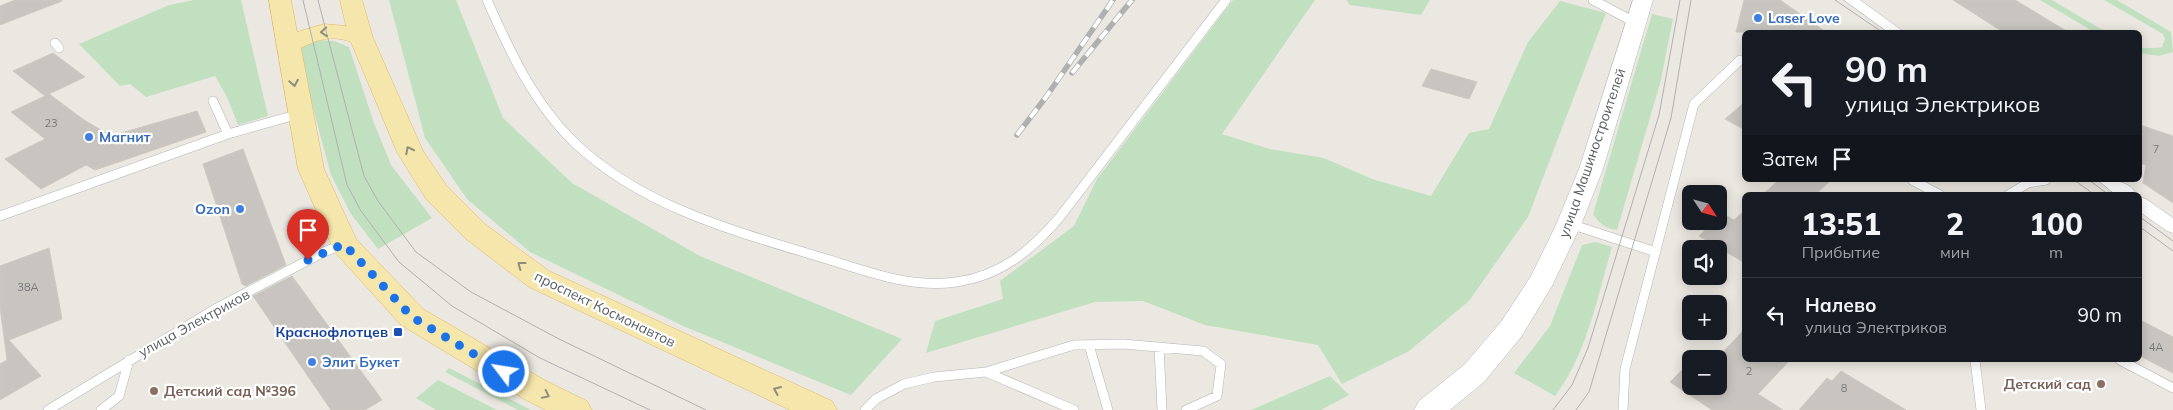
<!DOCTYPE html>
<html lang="ru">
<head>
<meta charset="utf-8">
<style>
  body { margin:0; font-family:Mulish,sans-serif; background:#242831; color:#f1f3f6; height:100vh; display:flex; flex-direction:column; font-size:19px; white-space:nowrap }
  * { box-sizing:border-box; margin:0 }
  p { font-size:16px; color:#9ea1a6 }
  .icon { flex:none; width:28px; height:28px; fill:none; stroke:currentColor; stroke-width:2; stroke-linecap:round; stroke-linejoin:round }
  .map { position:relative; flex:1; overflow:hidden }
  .sheet { position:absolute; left:1742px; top:192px; width:400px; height:170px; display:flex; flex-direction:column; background:#171b24; border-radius:8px; box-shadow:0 2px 12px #0003 }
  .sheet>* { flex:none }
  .top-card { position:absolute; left:1742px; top:30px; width:400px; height:152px; border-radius:8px; box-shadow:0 2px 12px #0003; background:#171b24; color:#f1f3f6; overflow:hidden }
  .needle { width:32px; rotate:126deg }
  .fabs { position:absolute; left:1682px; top:185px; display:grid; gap:10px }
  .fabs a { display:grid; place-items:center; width:45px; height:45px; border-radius:8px; background:#171b24; box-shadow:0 2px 12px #0003; font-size:25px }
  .pin { position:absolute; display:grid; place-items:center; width:42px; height:42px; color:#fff; margin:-51px -21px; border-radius:50% 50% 50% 0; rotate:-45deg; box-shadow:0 0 5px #0007 }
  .pin .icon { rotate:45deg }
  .me { position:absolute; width:55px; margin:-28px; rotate:301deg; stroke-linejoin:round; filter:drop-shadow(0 0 4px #0008) }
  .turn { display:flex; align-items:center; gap:18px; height:105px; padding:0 20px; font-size:22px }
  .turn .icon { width:65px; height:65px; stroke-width:2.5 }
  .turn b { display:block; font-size:35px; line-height:42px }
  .then { display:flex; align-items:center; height:48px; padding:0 20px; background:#0003; gap:10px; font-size:19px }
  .eta { display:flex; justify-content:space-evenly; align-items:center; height:85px; text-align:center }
  .eta b { font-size:30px; font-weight:800; line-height:35px }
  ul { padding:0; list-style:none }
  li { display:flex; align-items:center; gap:15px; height:75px; padding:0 20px; border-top:1px solid #363941 }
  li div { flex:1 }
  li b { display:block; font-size:19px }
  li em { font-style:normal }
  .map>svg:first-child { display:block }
  .green { fill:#c1e0c0 }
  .building { fill:#c8c5c0; stroke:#cec9c0 }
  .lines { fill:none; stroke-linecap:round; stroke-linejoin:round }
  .service-casing { stroke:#b2b4b7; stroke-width:10 }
  .minor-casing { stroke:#b2b4b7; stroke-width:1 }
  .secondary-casing { stroke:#b3b6ba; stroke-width:1 }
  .primary-casing { stroke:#e0b865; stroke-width:1 }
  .service { stroke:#fff; stroke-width:9 }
  .minor { fill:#fff; fill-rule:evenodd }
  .secondary { fill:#fff; fill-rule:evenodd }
  .primary { fill:#f5e6ac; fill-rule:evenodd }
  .tram { stroke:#afb0b0; stroke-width:1 }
  .rail-casing { stroke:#afb0b0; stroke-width:5.5 }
  .rail { stroke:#fff; stroke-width:4; stroke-dasharray:11; stroke-linecap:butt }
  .oneway { stroke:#908d7b }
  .route { stroke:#1a73e8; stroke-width:9; stroke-dasharray:0 16.2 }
  .shop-dot { fill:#3f7fe0; stroke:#fff; stroke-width:2 }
  .transit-dot { fill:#1a4fb4; stroke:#fff; stroke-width:2 }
  .education-dot { fill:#8d6e63; stroke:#fff; stroke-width:2 }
  .labels { text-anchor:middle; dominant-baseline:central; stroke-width:4.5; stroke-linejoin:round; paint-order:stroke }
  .number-label { font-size:11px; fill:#767778 }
  .shop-label { font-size:14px; font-weight:bold; fill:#366cbe; stroke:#fff; text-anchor:start }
  .street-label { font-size:14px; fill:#5a5d60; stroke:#fff }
  .transit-label { font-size:14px; font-weight:bold; fill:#164399; stroke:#fff; text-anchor:end }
  .education-label { font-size:14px; font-weight:bold; fill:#785e54; stroke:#fff; text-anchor:end }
</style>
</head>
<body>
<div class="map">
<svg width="2173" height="410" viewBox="0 0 2173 410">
  <rect width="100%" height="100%" fill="#ebe8e1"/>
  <path class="green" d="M194,0H241L268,116L238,125L227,97L215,76L146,97L130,84L120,86L79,44L169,5Z
    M389,0H456L503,118L572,183L700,256L902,339L851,395L683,326L530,252L467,199L425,138Z
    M1233,0H1315L1222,134L1270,149L1324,158L1372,179L1431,196L1469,133L1489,129L1528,42L1560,1L1606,13L1528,217L1469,301L1409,351L1342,384L1318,345L1205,325L1143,301L1095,302L926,353L935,321L1003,299L1000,281L1074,226L1097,179Z
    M1346,0H1430L1421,15L1350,5Z
    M2040,0H2052L2106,32H2094Z
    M2104,0H2117L2171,32L2173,52L2159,56L2140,53V48H2155L2162,47L2165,39L2163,34Z
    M1652,14L1673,19L1661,80L1617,230C1605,228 1600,224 1593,214Z
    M319,40L334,41L349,47L374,123L391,165L432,218L378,249L351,214L331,175L297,49Z
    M1596,242L1612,247C1597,298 1587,354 1555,396L1514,373L1550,326L1582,245Z
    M449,368L531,410H518L445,372Z
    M1330,376L1349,395L1321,410H1251Z
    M438,380L497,410H436L416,398Z"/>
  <path class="building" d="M15,0H62V1L0,25V6Z
    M1744,0H1780L1826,32H1736Z
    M1953,0H2015L2068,32H2003Z
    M53,53L85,77L49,94L84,120L111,136L197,111L206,132L95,170L86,165L41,189L5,159L45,139L11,112L45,96L13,71Z
    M1431,69L1477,82L1469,99L1422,86Z
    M1745,102V130L1725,119Z
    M2140,125L2173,136V203L2143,183L2146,165L2140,163Z
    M243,149L286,265L246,286L242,284L203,164Z
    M1779,180H1831L1815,195H1762Z
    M1745,210V263L1699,236L1715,221H1719V218L1723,214L1734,220Z
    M49,248L62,319L9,340L41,376L0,400V364L7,360L0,307V266Z
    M292,276L382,400L365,410H331L253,296Z
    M2140,320L2173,337V373L2140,356Z
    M1745,329V360H1790L1758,394L1783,410H1712L1670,382L1691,361V386H1719V359H1716Z
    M1841,371L1906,410H1799L1827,378L1832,381Z"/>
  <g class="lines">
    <defs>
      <path id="service" d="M487,0C510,52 534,104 576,144C643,207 734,231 820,257C864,270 909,289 956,282C1000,276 1031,251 1059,218L1226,0
        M1593,0L1636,23
        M55,43L59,48
        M213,101L228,134
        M1912,180L1940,195
        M2008,195L2028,183L2046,180
        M0,216L228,134L299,114
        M1570,224L1656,252
        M1089,345L1108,410
        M1159,347L1162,410
        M1975,360L1981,410
        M2120,360L2173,388
        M986,372L1074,410
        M48,410L215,309L324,252L344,244
        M101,410L119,396L129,360
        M865,410L876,399L904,384L934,377L986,372L1074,345L1123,344L1203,351L1221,364L1217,396L1186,410
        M1623,410L1625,369L1694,104L1740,60"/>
      <path id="minor" d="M1844,0H1860L1904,32H1888Z
        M2098,180C2114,180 2128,180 2137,195H2116Z
        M2140,197L2146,199L2173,218V233L2167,231L2140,212Z"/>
      <path id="secondary" d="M1633,0H1653L1603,169L1581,225L1552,286L1521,337L1484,382L1450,410H1414L1419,401L1464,365L1501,322L1531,276L1556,225L1579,169Z"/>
      <path id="primary" d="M269,0H291L297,32L324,24L346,26L340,0H362L373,38L423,151L446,185L486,225L549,271L832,401L837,410H790L529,287L466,239L426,199L397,152L351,42C333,35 318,39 301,48L324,169L356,239L423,309L546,381L587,401L592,410H546L524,399L401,325L334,251L298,169Z"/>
    </defs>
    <use href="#service" class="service-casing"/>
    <use href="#minor" class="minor-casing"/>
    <use href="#secondary" class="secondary-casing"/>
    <use href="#primary" class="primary-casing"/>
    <use href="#service" class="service"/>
    <use href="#minor" class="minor"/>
    <use href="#secondary" class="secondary"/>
    <use href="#primary" class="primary"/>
    <path class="tram" d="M303,0L347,185L361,211L399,262L452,306L540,358L650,410
      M318,0L364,176L378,201L416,252L471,292L559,339L706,410
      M1835,0L1882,32
      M2074,180L2095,195
      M2089,180L2109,195
      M2140,217L2173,241
      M2140,227L2173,251
      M1553,410L1572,385L1588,348L1659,115L1680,0
      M1576,410L1589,392L1671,118L1691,0"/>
    <defs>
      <path id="rail" d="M1072,73L1132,0
        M1017,135L1046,97L1113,0"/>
    </defs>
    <use href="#rail" class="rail-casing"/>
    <use href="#rail" class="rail"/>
  </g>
  <defs><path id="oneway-chevron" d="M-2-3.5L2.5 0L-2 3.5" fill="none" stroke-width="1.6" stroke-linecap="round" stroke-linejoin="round" transform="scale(1.25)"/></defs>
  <g class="oneway">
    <use href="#oneway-chevron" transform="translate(324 32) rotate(176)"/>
    <use href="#oneway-chevron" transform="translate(294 83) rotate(80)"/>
    <use href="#oneway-chevron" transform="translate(409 150) rotate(-117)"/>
    <use href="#oneway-chevron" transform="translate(521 265) rotate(-143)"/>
    <use href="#oneway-chevron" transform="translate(777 390) rotate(-156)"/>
    <use href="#oneway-chevron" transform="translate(546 395) rotate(26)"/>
  </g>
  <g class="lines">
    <path class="route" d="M308,260L344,244L412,317L504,372"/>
  </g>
  <g class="shop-dot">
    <circle cx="1758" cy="18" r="5"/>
    <circle cx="89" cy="137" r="5"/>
    <circle cx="240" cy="209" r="5"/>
    <circle cx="312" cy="362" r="5"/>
  </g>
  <rect class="transit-dot" x="393" y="327" width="10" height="10" rx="2.5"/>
  <g class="education-dot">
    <circle cx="2101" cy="384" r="5"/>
    <circle cx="154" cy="391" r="5"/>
  </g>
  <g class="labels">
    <g class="number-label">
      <text x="51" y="123">23</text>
      <text x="2156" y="149">7</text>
      <text x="28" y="287">38А</text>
      <text x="2156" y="347">4А</text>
      <text x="1749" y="371">2</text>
      <text x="1844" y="388">8</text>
    </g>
    <g class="shop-label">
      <text x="1768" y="18">Laser Love</text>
      <text x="99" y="137">Магнит</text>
      <text x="230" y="209" text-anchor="end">Ozon</text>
      <text x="322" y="362">Элит Букет</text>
    </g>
    <g class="street-label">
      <text transform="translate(1592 153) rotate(-71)">улица Машиностроителей</text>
      <text transform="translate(605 309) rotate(26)">проспект Космонавтов</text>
      <text transform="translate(194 323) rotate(-29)">улица Электриков</text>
    </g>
    <g class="transit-label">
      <text x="388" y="332">Краснофлотцев</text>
    </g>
    <g class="education-label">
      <text x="2091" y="384">Детский сад</text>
      <text x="164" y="391" text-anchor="start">Детский сад №396</text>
    </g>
  </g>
</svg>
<div class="fabs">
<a><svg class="needle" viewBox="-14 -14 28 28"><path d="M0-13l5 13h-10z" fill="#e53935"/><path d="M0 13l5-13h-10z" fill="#9ea1a6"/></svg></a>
<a><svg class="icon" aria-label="sound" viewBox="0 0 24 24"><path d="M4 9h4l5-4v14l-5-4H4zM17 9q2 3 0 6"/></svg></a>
<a>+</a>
<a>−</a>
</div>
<div class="pin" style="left:308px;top:260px;background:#d93025"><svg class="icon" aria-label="arrive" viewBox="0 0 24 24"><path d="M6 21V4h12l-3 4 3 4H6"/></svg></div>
<svg class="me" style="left:504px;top:372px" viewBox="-20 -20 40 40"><circle r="17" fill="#1a73e8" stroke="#fff" stroke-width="3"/><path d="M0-11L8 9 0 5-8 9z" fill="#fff"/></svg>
<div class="top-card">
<div class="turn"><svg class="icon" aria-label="left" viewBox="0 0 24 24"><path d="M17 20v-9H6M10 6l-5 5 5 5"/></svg><div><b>90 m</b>улица Электриков</div></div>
<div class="then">Затем<svg class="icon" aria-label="arrive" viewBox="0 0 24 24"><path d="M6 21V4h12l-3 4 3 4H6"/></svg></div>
</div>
<section class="sheet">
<div class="eta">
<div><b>13:51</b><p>Прибытие</p></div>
<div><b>2</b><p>мин</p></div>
<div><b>100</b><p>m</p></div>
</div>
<ul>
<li><svg class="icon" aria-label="left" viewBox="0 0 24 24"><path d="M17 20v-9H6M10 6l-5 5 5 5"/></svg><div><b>Налево</b><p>улица Электриков</p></div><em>90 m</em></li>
</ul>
</section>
</div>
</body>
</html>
